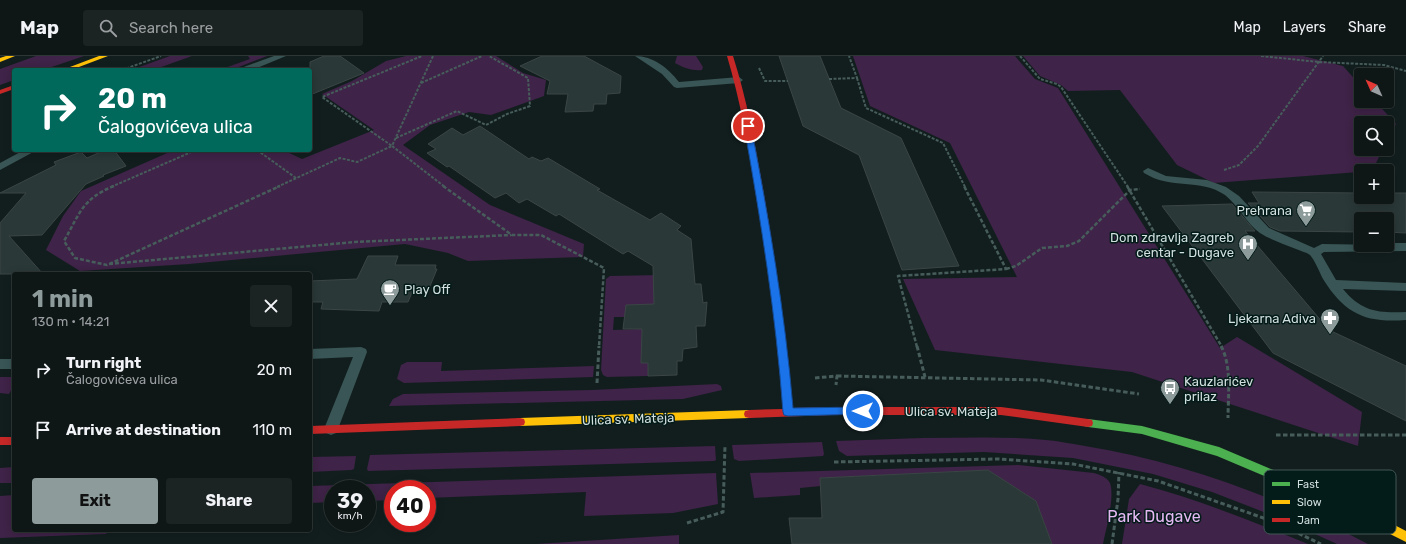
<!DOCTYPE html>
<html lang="en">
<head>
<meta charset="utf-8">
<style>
  body { margin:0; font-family:Rubik,sans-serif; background:#1c2323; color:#f1f3f6; height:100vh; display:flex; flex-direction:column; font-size:15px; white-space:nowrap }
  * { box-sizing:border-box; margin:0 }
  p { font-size:13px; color:#9b9fa1 }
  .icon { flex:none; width:22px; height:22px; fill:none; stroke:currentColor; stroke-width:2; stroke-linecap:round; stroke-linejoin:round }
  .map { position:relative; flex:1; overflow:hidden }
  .side { position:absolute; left:12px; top:216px; width:300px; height:260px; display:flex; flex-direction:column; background:#0e1616; border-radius:4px; box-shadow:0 2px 10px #0003,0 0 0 1px #2e3535 }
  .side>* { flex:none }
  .top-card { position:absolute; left:12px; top:12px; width:300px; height:84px; border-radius:4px; box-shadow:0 2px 10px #0003,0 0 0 1px #2e3535; background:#00695c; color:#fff; overflow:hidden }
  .needle { width:26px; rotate:315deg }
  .controls { position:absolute; left:1354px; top:12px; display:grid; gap:8px }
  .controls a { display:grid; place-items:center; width:40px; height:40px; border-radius:4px; background:#0e1616; box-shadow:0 2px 10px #0003,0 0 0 1px #2e3535; font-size:20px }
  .speed { position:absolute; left:324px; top:424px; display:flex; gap:8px; font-size:20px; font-weight:700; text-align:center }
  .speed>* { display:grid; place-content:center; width:52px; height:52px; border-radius:50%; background:#0e1616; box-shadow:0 2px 10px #0003,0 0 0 1px #2e3535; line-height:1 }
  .speed small { font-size:10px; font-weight:400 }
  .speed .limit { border:6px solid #d22; background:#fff; color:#111 }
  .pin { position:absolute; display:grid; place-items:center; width:34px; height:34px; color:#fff; margin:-17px; border:2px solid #fff; border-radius:50%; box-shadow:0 1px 4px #0007 }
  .me { position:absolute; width:44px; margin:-22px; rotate:270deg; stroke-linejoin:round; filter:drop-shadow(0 0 3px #0008) }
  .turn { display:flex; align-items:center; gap:14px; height:84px; padding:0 20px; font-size:18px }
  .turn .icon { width:52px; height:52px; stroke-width:2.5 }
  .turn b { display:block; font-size:28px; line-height:34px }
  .round { display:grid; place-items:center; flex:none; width:42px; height:42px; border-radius:4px; background:#1c2323 }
  .summary { display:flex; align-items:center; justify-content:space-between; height:68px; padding:0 20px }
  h1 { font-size:24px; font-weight:700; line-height:30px; color:#8e9b9b }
  .cta { display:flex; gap:8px; margin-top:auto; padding:8px 20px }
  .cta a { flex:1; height:46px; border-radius:4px; background:#8e9b9b; color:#111; font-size:16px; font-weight:700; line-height:46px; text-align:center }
  .cta a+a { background:#1c2323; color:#f1f3f6 }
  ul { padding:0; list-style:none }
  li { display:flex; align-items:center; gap:12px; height:60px; padding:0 20px }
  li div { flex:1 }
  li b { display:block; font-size:15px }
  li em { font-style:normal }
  header { display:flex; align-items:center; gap:24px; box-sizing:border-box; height:56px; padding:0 20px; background:#0e1616; border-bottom:1px solid #2e3535 }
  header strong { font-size:19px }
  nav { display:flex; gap:22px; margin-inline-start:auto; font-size:14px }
  .search { width:280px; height:36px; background:#1c2323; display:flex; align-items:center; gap:10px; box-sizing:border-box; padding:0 14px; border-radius:4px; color:#9b9fa1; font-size:15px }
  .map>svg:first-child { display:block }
  .green { fill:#3f2348 }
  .building { fill:#2a3838; stroke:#3b4545 }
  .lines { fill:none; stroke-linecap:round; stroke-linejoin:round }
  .path-far2 { stroke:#475d5b; stroke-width:2; stroke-dasharray:3 1.5; stroke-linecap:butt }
  .path-far1 { stroke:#475d5b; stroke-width:2.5; stroke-dasharray:4 2; stroke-linecap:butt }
  .path { stroke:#475d5b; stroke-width:3; stroke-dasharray:4.5 2.5; stroke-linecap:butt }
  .lane { fill:#395555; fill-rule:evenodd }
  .fast { fill:#4caf50; fill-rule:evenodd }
  .slow { fill:#ffc107; fill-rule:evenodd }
  .jam { fill:#c62828; fill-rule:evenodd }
  .route { fill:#1a73e8; stroke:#114b97 }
  .labels { text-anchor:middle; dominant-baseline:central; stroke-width:3; stroke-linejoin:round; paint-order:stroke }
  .poi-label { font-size:13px; fill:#d1dfde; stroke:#031b19; text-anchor:end }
  .street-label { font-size:13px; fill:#d1dfde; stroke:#031b19 }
  .near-park-label { font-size:16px; fill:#e6b8f3; stroke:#031b19 }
  .key { fill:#031b19; stroke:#415654; stroke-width:1 }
  .key-label { font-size:11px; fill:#d1dfde }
</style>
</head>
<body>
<header>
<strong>Map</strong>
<div class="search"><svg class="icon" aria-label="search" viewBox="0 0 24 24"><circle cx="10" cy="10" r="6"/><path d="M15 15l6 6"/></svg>Search here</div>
<nav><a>Map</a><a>Layers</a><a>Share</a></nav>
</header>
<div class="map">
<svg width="1406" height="488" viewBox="0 0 1406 488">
  <rect width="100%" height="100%" fill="#121e1e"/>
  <path class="green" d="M36,0H84L43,14H14V24L0,29V13Z
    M170,0H192L153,14H131Z
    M248,0H267L231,14H219L250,3Z
    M406,0H496L523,17L546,24L544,40L491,59L469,56L430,69L403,89L490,149L584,188L583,201L468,205L448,197L405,188L189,208L80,215L46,194L63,160L81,135L174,94H283L302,103L374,74L322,38L352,25L386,5Z
    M677,0H696L703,11L702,14C692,15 684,12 675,7Z
    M853,0H1015L1035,23L1058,32L1220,292L1237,281L1362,356L1358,390L1132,316L935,294L903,223L1017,221L950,87L870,50Z
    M1023,0H1303L1343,10L1361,30V45H1375L1396,68L1387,86V67H1361V93H1383L1372,115L1214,127L1177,109L1120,34L1068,35L1061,29L1040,20Z
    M660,219L667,247L625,261H614L613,274L642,273L641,307H648V320L607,321L603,319L601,314L606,223L610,220Z
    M407,306H442L441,315L594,310L593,321L404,327L397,323L401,309Z
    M0,321H14V329L9,338L0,337Z
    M717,328L721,330L722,334L683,343L389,350L393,343L403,338L592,334Z
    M922,382C963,382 1005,380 1046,384C1059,385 1072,388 1085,390C1183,406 1280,442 1368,488H1337L1282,463L1212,436L1153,418L1073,402L984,396L847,400L839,395L836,385Z
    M822,386L824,398L823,400L739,405L734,403L732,389Z
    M715,390L716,404L714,405L368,415L367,413L370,399Z
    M356,400L354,413L351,414L310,416V401Z
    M1019,409L1094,417C1100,419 1107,421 1110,427C1115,441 1106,473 1103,488H1052L1036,445L988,414L820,422L821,430L800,432V439L754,442L750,417Z
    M14,411V427H0V412Z
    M716,417L718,448L673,457L584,460L586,436L427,442V433H393V444L367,445V433H333V446L310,447V430Z
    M1140,428C1198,443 1253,466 1308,488H1122L1129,443Z
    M14,439V474H108L106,478L0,482V440Z
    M679,479V488H536Z"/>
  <path class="building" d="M324,0H340L364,17L310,39V6Z
    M542,0H584L621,20L620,37L607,38L606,48H594L593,55L565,56L568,38H547L550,25L520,10Z
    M779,0H820L841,52L901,82L959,210L902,214L859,99L803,70Z
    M480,70L529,103L532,101L541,105L548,102L600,133L597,134L650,164L661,157L681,170L677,174L691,183L695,228H701L703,247L707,246L705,270H696L697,291L683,293L682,305H677V319L648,320V307H641L642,273H623L626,249L654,248L653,210L628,195L623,198L559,158L556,160L527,143L519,147L506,137L495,142L449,110L447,111L427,97L436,93L428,88L452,72L463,79Z
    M105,94H114L126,110L103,119L104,120L86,128L42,179L9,180L43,218H0V167L26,137H0L56,109L54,106L81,96L87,102Z
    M1252,136L1361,137V141H1387V137H1406V177L1387,176V163H1361V176L1280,175L1270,171L1248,147H1259Z
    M1232,148L1255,175H1245L1329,274L1406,310V365L1273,297L1162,150Z
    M368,200H398L395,209H436L435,213H437L428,235L413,234L408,246H382L379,255L321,253L323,246H310V225L357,223Z
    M988,414L1036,445L1052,488H792L789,462H822L820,422Z"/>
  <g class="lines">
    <path class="path-far2" d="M433,0L392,90L445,131
      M1020,0L1040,23L1057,28L1061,31L1128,131
      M1261,0L1319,6L1384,9L1406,15
      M759,12L765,25H788
      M122,14L161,0
      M857,22L866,52L943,87L965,131
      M829,23L857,22L849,0
      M421,27L482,0
      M396,82L457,55L486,69L507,58L530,50L528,22L489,0
      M257,94L296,122
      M1224,114L1239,109L1258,90L1323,0
      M111,131L196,94
      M277,131L340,102L357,106L392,90L322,41L422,0"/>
    <path class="path-far1" d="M114,130C82,143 80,157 64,185L75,202L107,209L280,130
      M443,130L512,179H541L604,212L599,291
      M1127,130L1222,291
      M109,208L355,186L511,179
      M1006,213L1016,210L1042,192L1067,190L1079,185L1130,134L1140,133
      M917,291L898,220L1006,213L964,130"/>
    <path class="path" d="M917,290L925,321
      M1221,290C1232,310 1228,340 1228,362
      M837,320L1041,324L1139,338
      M815,322L837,320L836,329
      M597,327L599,290
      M1276,379H1406
      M834,406L998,403L1073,408L1158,425L1272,465L1321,488
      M687,467L723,456L725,389
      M1112,488L1118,443L1119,416"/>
    <path class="lane" d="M274,0H286L252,14H240L241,12Z
      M635,0C653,0 668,12 679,26L739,21L743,24L739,27L677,32L674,31L662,18Z
      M24,94H37L0,114V107Z
      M1148,112L1166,120L1207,124L1226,131L1239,140L1269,172L1314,192L1322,188L1387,189V187H1406V195L1324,196L1321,198L1336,224L1406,227V235L1343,233C1362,256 1378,257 1406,256V264C1365,267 1345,258 1323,223C1320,217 1314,203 1310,199C1306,196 1300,195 1296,193C1284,188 1271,184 1260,177C1246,167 1239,150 1225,139C1200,122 1171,134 1144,117L1143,115Z
      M361,291L366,293L367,296L338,373L336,377L331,379L326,377L324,373L353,301L310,303V293Z
      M0,303H14V313H0Z"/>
    <path class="fast" d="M1088,363L1142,370L1219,391L1311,430L1313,433L1311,436L1307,438L1217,400L1142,378L1088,371L1084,370L1083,367L1084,364Z"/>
    <path class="slow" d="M6,0H15L0,6V2Z
      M99,0H108L71,14H62Z
      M749,354L753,355L754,358L753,361L749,362L520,370L516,369L515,366L516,363L520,362Z
      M1307,428L1360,451L1406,475V486L1352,459L1303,436L1301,433L1303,430Z"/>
    <path class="jam" d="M727,0H733C747,44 755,88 763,133C776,206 786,279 793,352L832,351H1001L1088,363L1092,364L1093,367L1092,370L1088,371L1001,359H832L749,362L745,361L744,358L745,355L749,354L783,353C777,279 768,206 755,133C748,88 740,44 727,0Z
      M14,29V33L0,38V34Z
      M520,362L524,363L525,366L524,369L520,370L310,378V370Z
      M0,381H14V389H0Z"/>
  </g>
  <path class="route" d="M748,68L751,70C769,163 785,257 793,352L863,351L866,352L868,355L866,358L788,360L784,359L783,356C776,260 761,165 744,70Z"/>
  <defs>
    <symbol id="supermarket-pin" viewBox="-11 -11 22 30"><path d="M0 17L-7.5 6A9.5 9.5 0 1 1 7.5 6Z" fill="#8e9b9b" stroke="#031b19"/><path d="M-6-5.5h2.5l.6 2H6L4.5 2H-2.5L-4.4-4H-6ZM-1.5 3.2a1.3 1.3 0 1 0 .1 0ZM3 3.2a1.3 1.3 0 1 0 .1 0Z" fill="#fff"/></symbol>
    <symbol id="hospital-pin" viewBox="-11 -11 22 30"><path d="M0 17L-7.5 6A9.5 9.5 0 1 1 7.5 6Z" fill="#8e9b9b" stroke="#031b19"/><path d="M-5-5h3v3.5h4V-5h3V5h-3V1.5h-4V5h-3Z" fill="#fff"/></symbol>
    <symbol id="cafe-pin" viewBox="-11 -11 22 30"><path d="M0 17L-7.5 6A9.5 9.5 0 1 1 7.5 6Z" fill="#8e9b9b" stroke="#031b19"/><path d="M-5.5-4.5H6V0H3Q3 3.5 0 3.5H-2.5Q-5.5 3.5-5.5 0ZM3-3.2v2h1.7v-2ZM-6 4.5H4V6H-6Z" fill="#fff"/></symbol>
    <symbol id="pharmacy-pin" viewBox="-11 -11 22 30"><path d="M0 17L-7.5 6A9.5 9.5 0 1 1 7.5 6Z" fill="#8e9b9b" stroke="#031b19"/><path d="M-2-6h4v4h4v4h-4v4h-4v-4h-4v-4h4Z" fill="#fff"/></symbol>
    <symbol id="bus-pin" viewBox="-11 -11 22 30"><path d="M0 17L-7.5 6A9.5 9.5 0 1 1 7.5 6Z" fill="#8e9b9b" stroke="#031b19"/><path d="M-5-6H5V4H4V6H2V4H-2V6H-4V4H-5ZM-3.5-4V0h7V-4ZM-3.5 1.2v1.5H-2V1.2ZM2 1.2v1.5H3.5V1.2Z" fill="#fff"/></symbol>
  </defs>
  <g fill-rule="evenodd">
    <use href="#supermarket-pin" x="1295" y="143" width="22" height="30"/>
    <use href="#hospital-pin" x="1237" y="177" width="22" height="30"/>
    <use href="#cafe-pin" x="379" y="222" width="22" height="30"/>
    <use href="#pharmacy-pin" x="1319" y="251" width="22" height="30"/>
    <use href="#bus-pin" x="1159" y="321" width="22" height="30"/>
  </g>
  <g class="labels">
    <g class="poi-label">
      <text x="1292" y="154">Prehrana</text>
      <text x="1234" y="181">Dom zdravlja Zagreb<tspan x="1234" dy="15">centar - Dugave</tspan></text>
      <text x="404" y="233" text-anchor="start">Play Off</text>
      <text x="1316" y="262">Ljekarna Adiva</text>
      <text x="1184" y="325" text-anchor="start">Kauzlarićev<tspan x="1184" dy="15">prilaz</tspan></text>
    </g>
    <g class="street-label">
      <text x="951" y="355">Ulica sv. Mateja</text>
      <text transform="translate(628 363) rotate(-2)">Ulica sv. Mateja</text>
    </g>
    <g class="near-park-label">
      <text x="1154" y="460">Park Dugave</text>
    </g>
  </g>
  <rect x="1264" y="414" width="132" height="64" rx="6" class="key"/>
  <rect x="1272" y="426" width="18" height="4" fill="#4caf50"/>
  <rect x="1272" y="444" width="18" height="4" fill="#ffc107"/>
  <rect x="1272" y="462" width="18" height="4" fill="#c62828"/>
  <g class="key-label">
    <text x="1297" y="432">Fast</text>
    <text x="1297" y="450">Slow</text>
    <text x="1297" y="468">Jam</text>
  </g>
</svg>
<div class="controls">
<a><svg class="needle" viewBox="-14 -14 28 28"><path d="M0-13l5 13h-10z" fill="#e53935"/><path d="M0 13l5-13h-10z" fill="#9b9fa1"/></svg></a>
<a><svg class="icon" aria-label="search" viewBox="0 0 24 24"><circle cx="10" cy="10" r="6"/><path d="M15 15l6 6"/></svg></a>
<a>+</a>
<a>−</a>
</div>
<div class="speed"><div>39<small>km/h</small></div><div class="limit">40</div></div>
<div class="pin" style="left:748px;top:70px;background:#d93025"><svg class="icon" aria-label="arrive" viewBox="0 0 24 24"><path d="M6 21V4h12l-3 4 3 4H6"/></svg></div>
<svg class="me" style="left:863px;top:355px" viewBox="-20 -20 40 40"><circle r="17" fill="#1a73e8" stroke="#fff" stroke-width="3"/><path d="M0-11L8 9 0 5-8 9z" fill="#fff"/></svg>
<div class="top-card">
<div class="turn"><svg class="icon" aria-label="right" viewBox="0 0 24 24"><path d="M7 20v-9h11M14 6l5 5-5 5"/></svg><div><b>20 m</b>Čalogovićeva ulica</div></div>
</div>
<section class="side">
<div class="summary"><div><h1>1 min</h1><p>130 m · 14:21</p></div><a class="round"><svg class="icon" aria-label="close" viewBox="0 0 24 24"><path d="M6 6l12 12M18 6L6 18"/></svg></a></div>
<ul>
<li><svg class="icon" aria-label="right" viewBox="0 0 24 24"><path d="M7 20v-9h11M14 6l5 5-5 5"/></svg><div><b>Turn right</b><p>Čalogovićeva ulica</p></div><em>20 m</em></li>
<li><svg class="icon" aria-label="arrive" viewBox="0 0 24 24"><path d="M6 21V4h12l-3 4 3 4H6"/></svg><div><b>Arrive at destination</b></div><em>110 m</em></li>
</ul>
<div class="cta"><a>Exit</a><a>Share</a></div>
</section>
</div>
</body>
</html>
